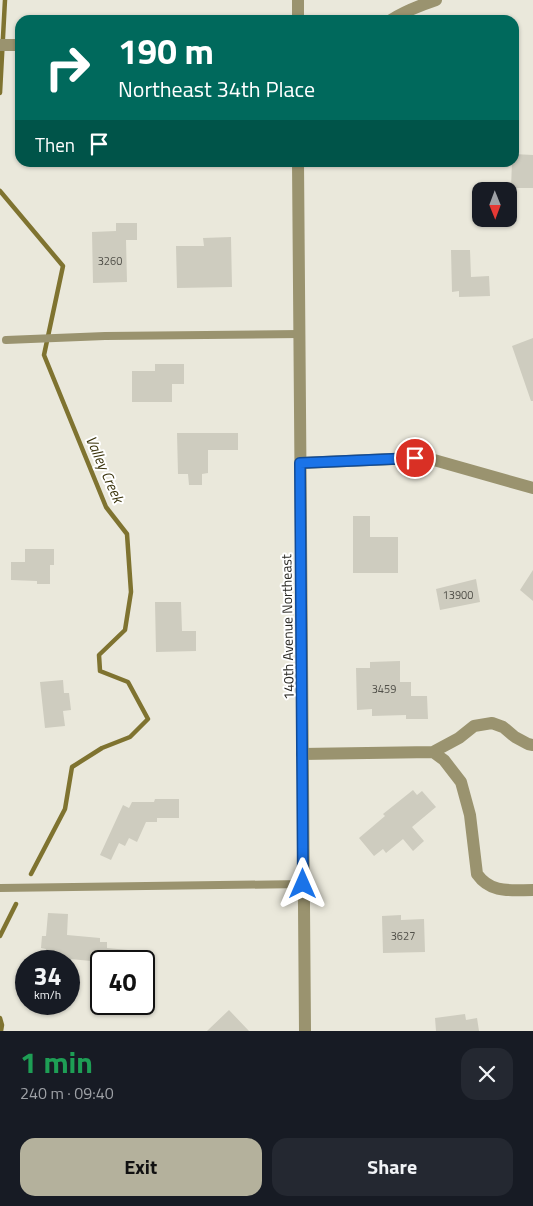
<!DOCTYPE html>
<html lang="en">
<head>
<meta charset="utf-8">
<style>
  body { margin:0; font-family:"Titillium Web",sans-serif; background:#242831; color:#f1f3f6; height:100vh; display:flex; flex-direction:column; font-size:19px; white-space:nowrap }
  * { box-sizing:border-box; margin:0 }
  p { font-size:16px; color:#9ea1a6 }
  .icon { flex:none; width:28px; height:28px; fill:none; stroke:currentColor; stroke-width:2; stroke-linecap:round; stroke-linejoin:round }
  .map { position:relative; height:1031px; overflow:hidden }
  .sheet { display:flex; flex-direction:column; background:#171b24; flex:1 }
  .sheet>* { flex:none }
  .guide { position:absolute; left:15px; top:15px; width:504px; height:152px; border-radius:15px; box-shadow:0 1px 4px #0004; background:#00695c; color:#fff; overflow:hidden }
  .needle { width:32px; rotate:179deg }
  .tools { position:absolute; left:472px; top:182px; display:grid; gap:10px }
  .tools a { display:grid; place-items:center; width:45px; height:45px; border-radius:10px; background:#171b24; box-shadow:0 1px 4px #0004; font-size:25px }
  .speed { position:absolute; left:15px; top:950px; display:flex; gap:10px; font-size:25px; font-weight:700; text-align:center }
  .speed>* { display:grid; place-content:center; width:65px; height:65px; border-radius:50%; background:#171b24; box-shadow:0 1px 4px #0004; line-height:1 }
  .speed small { font-size:12px; font-weight:400 }
  .speed .limit { border:2px solid #111; border-radius:8px; background:#fff; color:#111 }
  .pin { position:absolute; display:grid; place-items:center; width:42px; height:42px; color:#fff; margin:-21px; border:2px solid #fff; border-radius:50%; box-shadow:0 1px 5px #0007 }
  .me { position:absolute; width:55px; margin:-28px; rotate:0deg; stroke-linejoin:round; filter:drop-shadow(0 0 4px #0008) }
  .turn { display:flex; align-items:center; gap:18px; height:105px; padding:0 20px; font-size:22px }
  .turn .icon { width:65px; height:65px; stroke-width:2.5 }
  .turn b { display:block; font-size:35px; line-height:42px }
  .then { display:flex; align-items:center; height:48px; padding:0 20px; background:#0003; gap:10px; font-size:19px }
  .round { display:grid; place-items:center; flex:none; width:52px; height:52px; border-radius:15px; background:#242831 }
  .headline { display:flex; align-items:center; justify-content:space-between; height:85px; padding:0 20px }
  h1 { font-size:30px; font-weight:700; line-height:38px; color:#1e9e55 }
  .cta { display:flex; gap:10px; margin-top:auto; padding:10px 20px }
  .cta a { flex:1; height:58px; border-radius:15px; background:#b4b19c; color:#111; font-size:20px; font-weight:700; line-height:58px; text-align:center }
  .cta a+a { background:#242831; color:#f1f3f6 }
  .map>svg:first-child { display:block }
  .lines { fill:none; stroke-linecap:round; stroke-linejoin:round }
  .stream { stroke:#7f7330; stroke-width:4.5 }
  .building { fill:#ceccbf }
  .service { stroke:#9a936f; stroke-width:8 }
  .minor { stroke:#9a936f; stroke-width:12 }
  .tertiary { stroke:#9a936f; stroke-width:12 }
  .route-casing { stroke:#114b97; stroke-width:12 }
  .route { stroke:#1a73e8; stroke-width:9 }
  .labels { text-anchor:middle; dominant-baseline:central; stroke-width:4; stroke-linejoin:round; paint-order:stroke }
  .number-label { font-size:11px; fill:#52514a }
  .street-label { font-size:14px; fill:#292823; stroke:#fff }
  .water-label { font-size:15px; font-style:italic; fill:#373007; stroke:#fff }
</style>
</head>
<body>
<div class="map">
<svg width="533" height="1031" viewBox="0 0 533 1031">
  <rect width="100%" height="100%" fill="#eae8db"/>
  <g class="lines">
    <path class="stream" d="M0,93L5,0
      M0,191L63,266L44,355L106,507L127,534L131,592L125,630L99,655L100,671L128,682L148,719L130,737L102,748L72,767L65,809L31,874
      M0,936L16,904
      M0,1018L2,1025L1,1031"/>
  </g>
  <path class="building" d="M514,154L533,155V188H511L512,162H514Z
    M116,223H137V240H126L127,282L93,283L92,232L116,231Z
    M231,237L232,287L177,288L176,246H204L203,238Z
    M451,250H470L471,277L489,276L490,296L459,297V291L452,292Z
    M533,338V401H531L512,346Z
    M155,364H184V384H172V402H132V371H155Z
    M177,433H238V450H208V473L202,474V485H189L188,474H178Z
    M353,516H370V537H398V573H353Z
    M25,549H54V565H50V584H37V581L11,580V562H25Z
    M533,570V601L520,590Z
    M476,579L480,602L440,610L436,589Z
    M155,602H181L182,631H196V651L156,652Z
    M400,661V682H411V696H427L428,719H406V715L372,716V709L357,710L356,668H370V662Z
    M63,680L64,693H69L71,710L63,711L65,726L45,728L40,682Z
    M413,790L417,795L422,791L436,807L412,827L424,841L413,851L403,839L386,853L383,849L374,856L359,838L385,816L383,814Z
    M155,799H179V818H157V822H146L137,842L129,838L125,846L119,843L111,860L100,855L123,805L129,808L132,802H154Z
    M48,913L68,914L67,935L100,938V942H107V948L128,950L127,961H91L60,958L59,961H45L46,949L41,948L42,936H46Z
    M401,915V920L424,919L425,952L383,953L382,916Z
    M229,1010L249,1031H207Z
    M465,1014L466,1020L477,1018L479,1031H436L435,1018Z"/>
  <g class="lines">
    <path class="service" d="M6,340L105,336L300,334
      M0,888L303,884"/>
    <path class="minor" d="M391,20C405,11 421,5 436,0
      M0,45H20
      M301,463L415,458L434,460L533,488
      M433,752L444,760L461,782L470,815L477,874C491,894 511,890 533,890
      M302,754L433,752L459,738L474,726L492,723L503,727L515,737L528,744L533,745"/>
    <path class="tertiary" d="M298,0V20
      M298,162L305,1031"/>
  </g>
  <g class="lines">
    <defs>
      <path id="route" d="M303,884L300,463L415,458"/>
    </defs>
    <use href="#route" class="route-casing"/>
    <use href="#route" class="route"/>
  </g>
  <g class="labels">
    <g class="number-label">
      <text x="110" y="261">3260</text>
      <text x="458" y="595">13900</text>
      <text x="384" y="689">3459</text>
      <text x="403" y="936">3627</text>
    </g>
    <g class="street-label">
      <text transform="translate(287 627) rotate(-91)">140th Avenue Northeast</text>
    </g>
    <g class="water-label">
      <text transform="translate(105 469) rotate(66)">Valley Creek</text>
    </g>
  </g>
</svg>
<div class="tools">
<a><svg class="needle" viewBox="-14 -14 28 28"><path d="M0-13l5 13h-10z" fill="#e53935"/><path d="M0 13l5-13h-10z" fill="#9ea1a6"/></svg></a>
</div>
<div class="speed"><div>34<small>km/h</small></div><div class="limit">40</div></div>
<div class="pin" style="left:415px;top:458px;background:#d93025"><svg class="icon" aria-label="arrive" viewBox="0 0 24 24"><path d="M6 21V4h12l-3 4 3 4H6"/></svg></div>
<svg class="me" style="left:303px;top:884px" viewBox="-20 -20 40 40"><path d="M0-17L14 15 0 8-14 15z" fill="#1a73e8" stroke="#fff" stroke-width="4"/></svg>
<div class="guide">
<div class="turn"><svg class="icon" aria-label="right" viewBox="0 0 24 24"><path d="M7 20v-9h11M14 6l5 5-5 5"/></svg><div><b>190 m</b>Northeast 34th Place</div></div>
<div class="then">Then<svg class="icon" aria-label="arrive" viewBox="0 0 24 24"><path d="M6 21V4h12l-3 4 3 4H6"/></svg></div>
</div>
</div>
<section class="sheet">
<div class="headline"><div><h1>1 min</h1><p>240 m · 09:40</p></div><a class="round"><svg class="icon" aria-label="close" viewBox="0 0 24 24"><path d="M6 6l12 12M18 6L6 18"/></svg></a></div>
<div class="cta"><a>Exit</a><a>Share</a></div>
</section>
</body>
</html>
